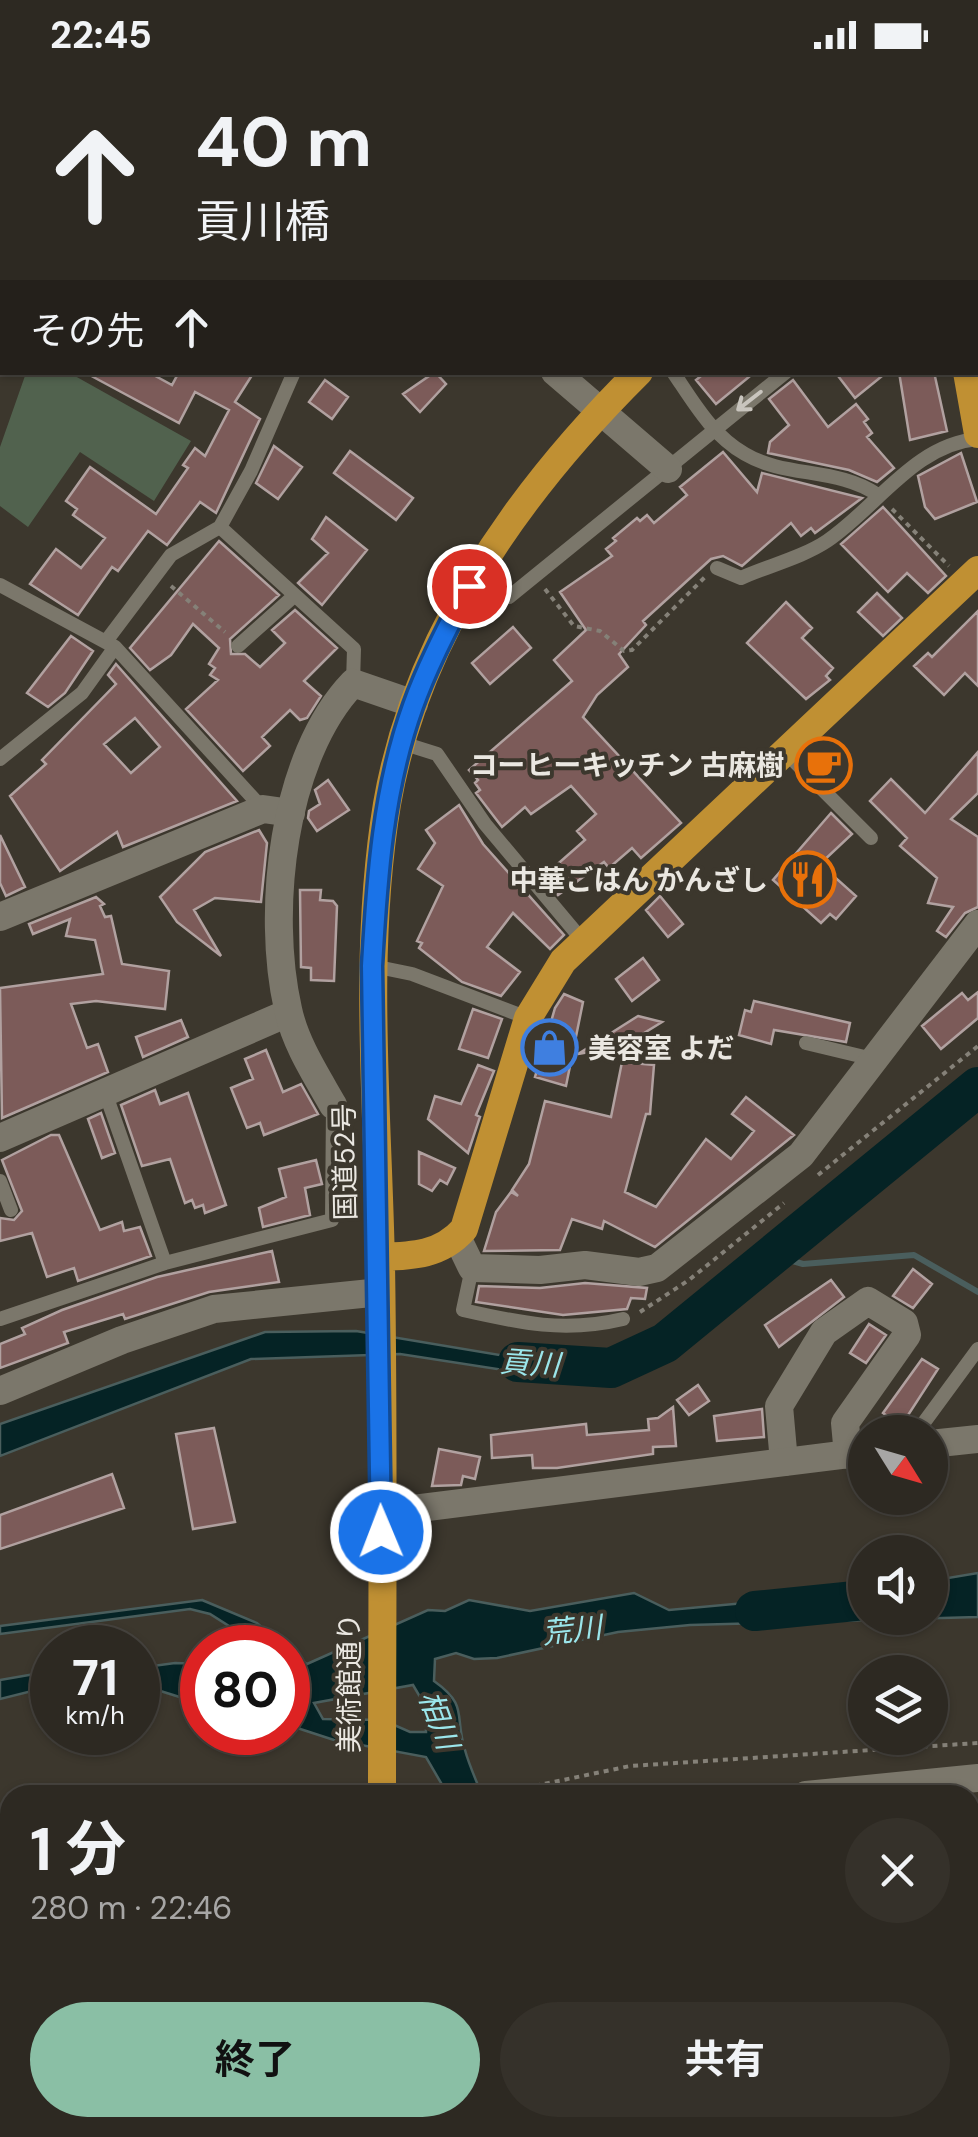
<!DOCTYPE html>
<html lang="ja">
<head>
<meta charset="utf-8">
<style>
  body { margin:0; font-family:"DM Sans","Noto Sans JP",sans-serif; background:#35312a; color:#f1f3f6; height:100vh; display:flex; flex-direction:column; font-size:38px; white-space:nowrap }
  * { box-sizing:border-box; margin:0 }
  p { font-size:32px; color:#a7a6a5 }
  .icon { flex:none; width:55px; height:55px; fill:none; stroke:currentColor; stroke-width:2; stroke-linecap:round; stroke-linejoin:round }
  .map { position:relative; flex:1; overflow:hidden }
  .side { position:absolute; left:0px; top:1715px; width:980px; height:352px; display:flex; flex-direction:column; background:#2d2922; border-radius:30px 30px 0 0; box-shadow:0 2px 8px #0004,0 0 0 2px #484540 }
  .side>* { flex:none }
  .guide { position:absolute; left:0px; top:0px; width:980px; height:305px; box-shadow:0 2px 8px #0004,0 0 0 2px #484540; background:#2d2922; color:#f1f3f6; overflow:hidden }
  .needle { width:65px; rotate:127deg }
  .tools { position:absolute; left:848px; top:1345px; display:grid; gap:20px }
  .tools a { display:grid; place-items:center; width:100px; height:100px; border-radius:50%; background:#2d2922; box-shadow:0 2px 8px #0004,0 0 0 2px #484540; font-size:50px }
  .speed { position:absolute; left:30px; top:1555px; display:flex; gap:20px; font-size:50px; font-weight:700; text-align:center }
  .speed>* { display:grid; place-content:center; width:130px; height:130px; border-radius:50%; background:#2d2922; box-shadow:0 2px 8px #0004,0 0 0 2px #484540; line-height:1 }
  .speed small { font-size:25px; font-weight:400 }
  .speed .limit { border:15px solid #d22; background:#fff; color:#111 }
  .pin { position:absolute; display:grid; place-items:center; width:85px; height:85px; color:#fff; margin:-42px; border:5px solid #fff; border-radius:50%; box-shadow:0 2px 10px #0007 }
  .me { position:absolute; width:110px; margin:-55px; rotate:359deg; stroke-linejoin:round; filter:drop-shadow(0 0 8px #0008) }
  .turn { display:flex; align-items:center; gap:35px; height:210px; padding:0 30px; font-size:45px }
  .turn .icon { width:130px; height:130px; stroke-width:2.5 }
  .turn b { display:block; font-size:70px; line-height:85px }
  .then { display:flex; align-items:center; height:95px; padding:0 30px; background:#0003; gap:20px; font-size:38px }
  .round { display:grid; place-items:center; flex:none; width:105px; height:105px; border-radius:52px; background:#35312a }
  .head { display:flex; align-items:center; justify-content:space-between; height:170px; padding:0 30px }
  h1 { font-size:60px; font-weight:700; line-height:75px }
  .primary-button { display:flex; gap:20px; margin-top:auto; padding:20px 30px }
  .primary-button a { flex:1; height:115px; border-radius:60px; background:#8abfa5; color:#111; font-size:40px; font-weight:700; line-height:115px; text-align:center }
  .primary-button a+a { background:#35312a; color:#f1f3f6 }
  .status { display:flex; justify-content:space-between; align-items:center; height:70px; padding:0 50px; background:#2d2922; direction:ltr }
  .status svg { height:28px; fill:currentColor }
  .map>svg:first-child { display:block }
  .green { fill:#51624e }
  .water { fill:#052325; stroke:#4a5e5d; stroke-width:2.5; fill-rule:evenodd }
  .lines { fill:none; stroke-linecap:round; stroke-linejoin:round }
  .stream { stroke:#4a5e5d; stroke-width:6 }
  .river { stroke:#052325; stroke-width:40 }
  .building { fill:#7c5b59; stroke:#b1a1a0; stroke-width:2.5; fill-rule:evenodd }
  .path { stroke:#858178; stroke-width:4; stroke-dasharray:5 5; stroke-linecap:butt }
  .service { stroke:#7b776b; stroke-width:14 }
  .minor { stroke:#7b776b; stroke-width:28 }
  .tertiary { stroke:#7b776b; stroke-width:28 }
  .trunk { stroke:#c09033; stroke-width:28 }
  .oneway { stroke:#c9c5be }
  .route-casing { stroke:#114b97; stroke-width:25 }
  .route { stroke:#1a73e8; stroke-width:18 }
  .labels { text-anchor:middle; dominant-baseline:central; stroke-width:8; stroke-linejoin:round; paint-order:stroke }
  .poi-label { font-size:28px; font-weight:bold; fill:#eae7e1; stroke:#3c372d; text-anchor:end }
  .street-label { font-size:28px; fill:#eae7e1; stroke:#3c372d }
  .water-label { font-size:30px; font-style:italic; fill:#9be6eb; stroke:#3c372d }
</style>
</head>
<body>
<div class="status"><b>22:45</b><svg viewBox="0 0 49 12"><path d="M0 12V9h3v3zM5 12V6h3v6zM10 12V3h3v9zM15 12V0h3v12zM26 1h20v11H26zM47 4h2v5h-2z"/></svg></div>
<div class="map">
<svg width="978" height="2067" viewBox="0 0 978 2067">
  <rect width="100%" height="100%" fill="#3c372d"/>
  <path class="green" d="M26,303L75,306L191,371L154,431L80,382L28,457L0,436V377Z"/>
  <path class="water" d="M356,1261L571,1297L510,1301L400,1284L251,1289L0,1386V1354L265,1262Z
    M978,1503V1547L690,1555L618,1562L497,1588L474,1589L456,1583L435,1589L434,1611C469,1636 454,1645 465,1680C469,1695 476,1710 482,1725H448L426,1687L334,1670L288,1655V1581L307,1594L428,1540L445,1541L469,1530L530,1541L634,1523L669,1540L779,1530L831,1543L865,1536V1548H930V1511ZM413,1615L426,1637V1662H410L383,1650L323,1649L314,1633Z
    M202,1530L257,1553L285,1577H247L254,1572L210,1544L190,1539L0,1564V1556Z
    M175,1593L202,1594V1613L184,1615L202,1618V1634L138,1614V1598Z
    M52,1601V1616L0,1629V1610Z"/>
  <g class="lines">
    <path class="stream" d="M772,1185L803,1194L914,1185L978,1222
      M664,2058L670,2067"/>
    <path class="river" d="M518,1292L611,1298L665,1273L978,1017
      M755,1541L865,1530"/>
  </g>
  <path class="building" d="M84,302H148L172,315L179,302H254L235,332L260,349L216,443L200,432L167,475L148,461L118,501L112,497L78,545L30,514L56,479L81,498L105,468L73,445L77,439L66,431L90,397L156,444L188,398L183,395L195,378L205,386L229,340L195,322L179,353Z
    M435,302L446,314L420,342L403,324Z
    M706,302H755L716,334L696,310Z
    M835,302H887L855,328Z
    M899,302H934L947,361L910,370Z
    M325,310L348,327L332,349L309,332Z
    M793,310L828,357L856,334L868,349L864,352L872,363L867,367L894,398L877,412L849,400L768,383L770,372L789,355L769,329Z
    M274,376L302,397L278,429L256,413Z
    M350,381L413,428L396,450L334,403Z
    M723,382L757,422L762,403L862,428L815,463L811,458L801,466L791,453L742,496L723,486L711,489L643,551L646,555L619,584L628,597L597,625L583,647L681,753L641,788L632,778L609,798L604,792L558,825L543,807L585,770L577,761L596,744L571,716L531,744L525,737L502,757L476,723L480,720L475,713L478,710L469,700L572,611L554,590L586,560L560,522L612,486L606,479L616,471L613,468L637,448L640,451L647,445L654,453L687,425L680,417Z
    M961,383L977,432L935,449L925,437L918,406Z
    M883,437L946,506L928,523L907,503L888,522L841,474Z
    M326,447L367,480L322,535L298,513L328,483L312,469Z
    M219,471L279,525L230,569L231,584H245L260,597L285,573L272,560L295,540L337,578L304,611L321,626L307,648L300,650L290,640L262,667L270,676L243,701L186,639L218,610L210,605L215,598L209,594L219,578L193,554L171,585L150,600L130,578Z
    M877,523L902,548L883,566L858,542Z
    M786,532L812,558L802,568L833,598L826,606L830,610L806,629L747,573Z
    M978,541V616L965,603L944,625L914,596L928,583L932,587Z
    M513,557L531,578L490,614L472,593Z
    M71,566L93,581L65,623L48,637L27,623Z
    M116,594L237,731L123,777L117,762L60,801L10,726L46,694L42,690L116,614L108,605ZM135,648L160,677L131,703L104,674Z
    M831,679L844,693L828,710L809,691L821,681L825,685Z
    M978,682V723L951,749L978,767V837L965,843L946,867L937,861L953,837L928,833L937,808L900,776L907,768L870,731L891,709L925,743Z
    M328,710L349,740L317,761L308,748L309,741L320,734L315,720Z
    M459,735L483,774L564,865L550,879L513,843L487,877L520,902L501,926L462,912L419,878L422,873L417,871L443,816L418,799L435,773L426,760Z
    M831,743L852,764L820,794L856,826L836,849L830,844L821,853L773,810Z
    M259,760L267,773L261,832L215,828L194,840L221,886L177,852L160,827L205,782Z
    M0,765L25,817L6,826L0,813Z
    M300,820H321L320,830L333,831L337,836L334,911L311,910V898L301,897Z
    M660,826L683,854L668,867L646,840Z
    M96,827L104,834L100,836L105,847L111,846L122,894L169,901L165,939L96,931L71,934L87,978L98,974L108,1002L2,1048L0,918L103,904L95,870L66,866L70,849L33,864L29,854Z
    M643,888L659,910L632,931L616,909Z
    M978,922V948L941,979L922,956L962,923L968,930Z
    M564,924L583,932L566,1016L535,1007L555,938Z
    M754,931L850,953L846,972L774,960L771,974L739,965L745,940L751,942Z
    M473,939L502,949L488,988L459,979Z
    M638,946L662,952L641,965L645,972L578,984Z
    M181,950L188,967L143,987L136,967Z
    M266,980L283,1022L301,1014L318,1044L264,1065L260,1053L247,1058L231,1018L253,1009L245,989Z
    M622,992L654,995L650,1044H646L625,1122L656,1137L706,1069L731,1089L754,1061L732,1044L746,1027L794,1065L655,1177L604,1151L602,1159L572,1149L560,1180L484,1181L496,1142L511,1122L518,1126L512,1120L529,1094L545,1031L611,1047Z
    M478,995L494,1001L476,1045L480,1047L468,1083L428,1049L435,1026L461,1034Z
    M155,1020L160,1034L188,1023L226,1135L205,1143L203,1135L195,1138L192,1130L185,1133L170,1089L142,1096L121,1035Z
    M101,1043L115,1083L102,1088L88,1049Z
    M51,1065H59L100,1160L122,1152L124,1161L140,1157L151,1186L78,1211L74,1198L47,1207L32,1163L0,1171V1148L14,1150L22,1141L2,1090Z
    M419,1082L455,1098L447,1114L440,1110L432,1121L419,1114Z
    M316,1090L322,1114L305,1118L310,1145L263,1157L259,1138L286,1127L279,1099Z
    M272,1181L279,1212L209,1222L125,1249L123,1244L64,1262L68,1273L0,1298V1274L25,1264L22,1258L62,1240L157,1207Z
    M913,1199L932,1214L913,1238L893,1226Z
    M831,1210L844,1227L779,1277L765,1255Z
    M585,1213L647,1218L645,1229L631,1228L627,1239L563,1245L476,1232L479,1216L540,1218Z
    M869,1254L886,1265L866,1293L850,1283Z
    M922,1289L938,1299L901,1356L883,1343Z
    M698,1315L709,1331L689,1345L677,1330Z
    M673,1337L676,1376L653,1377V1384L557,1398H533L532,1385L492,1388L491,1365L586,1354L587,1365L649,1360L648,1349L658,1348Z
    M762,1339L764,1367L717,1371L714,1346Z
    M214,1358L235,1452L193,1459L176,1364Z
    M439,1379L480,1387L475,1409L463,1406L461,1415L432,1416Z
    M112,1404L124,1438L0,1479V1445Z"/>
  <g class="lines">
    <path class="path" d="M892,439L949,496
      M171,516L225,562
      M545,519L574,556L600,561L624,581L632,580L705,507
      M818,1105L978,976
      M640,1242L689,1210L784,1133
      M496,1724L630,1696L978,1673
      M0,1794L10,1792"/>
    <path class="service" d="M249,2L252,0
      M476,2L477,0
      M647,2L648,0
      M0,4L2,5
      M978,156V155
      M0,214L2,217
      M673,302C694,333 712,365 745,384C785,408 838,397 878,425
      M220,457L354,579L353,613
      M717,498L741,508C768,496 803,487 827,471C877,437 915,374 978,369
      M0,515L115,577L263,739
      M469,516L509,527L786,302
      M107,570L171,485L220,457L251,401L294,302
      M238,576L294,526
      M402,673L437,684L485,754L583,871
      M787,684L871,768
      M0,689L82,623L115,577
      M373,896L412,904L528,948
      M806,973L877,990
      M105,1022L165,1193
      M0,1111L11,1140
      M472,1198L463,1240C520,1253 565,1263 623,1249
      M0,1249L165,1193L332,1150L333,1035
      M917,1362L978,1279
      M970,1747H978
      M754,2058L760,2067
      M576,2067V2058"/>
    <path class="minor" d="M0,129H2
      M0,847L263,739L291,743
      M0,1068L288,943
      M457,1167L472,1198L540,1200L585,1195L639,1202L657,1198L801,1085L978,854
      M0,1321L122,1270L214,1239L381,1222
      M784,1392L779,1336L824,1262L868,1231L904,1253L907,1265L845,1353L848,1385
      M0,1885L10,1884
      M87,2058L88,2067
      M472,2058L473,2067
      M202,2067V2058"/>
    <path class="tertiary" d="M196,0L199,2
      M555,302L668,399
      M333,1035C316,1005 295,973 288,939C266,842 282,687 353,613L414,634
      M930,1374L978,1369
      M381,1443L865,1382
      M806,1725L978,1708
      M0,1831L10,1830"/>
    <path class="trunk" d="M956,2L959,0
      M978,250V248
      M967,302L978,364
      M380,1187C413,1186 441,1185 464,1159L528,948L563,891L978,500
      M382,1725C382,1548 384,1371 381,1195C378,1041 362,886 387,734C416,565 520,420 639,302
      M385,2067V2058"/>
  </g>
  <defs><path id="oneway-shaft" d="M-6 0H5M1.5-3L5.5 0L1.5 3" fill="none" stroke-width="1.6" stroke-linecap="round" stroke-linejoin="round" transform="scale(2.5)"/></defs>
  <use class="oneway" href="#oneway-shaft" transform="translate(749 331) rotate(142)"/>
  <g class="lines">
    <defs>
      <path id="route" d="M381,1462L372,896C377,808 383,719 413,636C428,594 449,555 469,516"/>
    </defs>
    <use href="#route" class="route-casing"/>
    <use href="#route" class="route"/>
  </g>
  <defs>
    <symbol id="cafe-ring" viewBox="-11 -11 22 22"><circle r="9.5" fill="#3c372d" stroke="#e8710a" stroke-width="1.5"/><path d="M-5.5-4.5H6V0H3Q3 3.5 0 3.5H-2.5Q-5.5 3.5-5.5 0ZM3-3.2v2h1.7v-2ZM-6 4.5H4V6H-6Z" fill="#e8710a"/></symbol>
    <symbol id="restaurant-ring" viewBox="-11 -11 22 22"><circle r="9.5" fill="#3c372d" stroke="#e8710a" stroke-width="1.5"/><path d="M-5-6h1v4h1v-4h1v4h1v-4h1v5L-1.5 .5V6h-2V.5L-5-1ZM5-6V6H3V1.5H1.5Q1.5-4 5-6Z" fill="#e8710a"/></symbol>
    <symbol id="shop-ring" viewBox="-11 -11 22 22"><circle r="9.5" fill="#3c372d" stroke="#3f7fe0" stroke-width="1.5"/><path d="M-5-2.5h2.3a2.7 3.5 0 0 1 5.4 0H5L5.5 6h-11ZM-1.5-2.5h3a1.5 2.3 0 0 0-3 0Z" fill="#3f7fe0"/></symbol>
  </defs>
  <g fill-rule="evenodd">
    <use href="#cafe-ring" x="792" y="664" width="63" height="63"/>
    <use href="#restaurant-ring" x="776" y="778" width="63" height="63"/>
    <use href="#shop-ring" x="518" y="946" width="63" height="63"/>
  </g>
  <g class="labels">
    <g class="poi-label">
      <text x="784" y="695">コーヒーキッチン 古麻樹</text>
      <text x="768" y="810">中華ごはん かんざし</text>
      <text x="588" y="978" text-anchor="start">美容室 よだ</text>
    </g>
    <g class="street-label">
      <text transform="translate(345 1092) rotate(-91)">国道52号</text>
      <text transform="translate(349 1613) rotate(-90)">美術館通り</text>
    </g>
    <g class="water-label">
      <text transform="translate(530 1293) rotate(4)">貢川</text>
      <text transform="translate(572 1560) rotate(-6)">荒川</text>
      <text transform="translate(439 1650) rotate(70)">相川</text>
    </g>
  </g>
</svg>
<div class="tools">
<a><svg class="needle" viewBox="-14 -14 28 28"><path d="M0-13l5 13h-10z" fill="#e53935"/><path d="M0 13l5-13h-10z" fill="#a7a6a5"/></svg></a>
<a><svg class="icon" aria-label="sound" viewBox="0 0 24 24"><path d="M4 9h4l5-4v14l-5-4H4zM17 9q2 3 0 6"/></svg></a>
<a><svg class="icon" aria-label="layers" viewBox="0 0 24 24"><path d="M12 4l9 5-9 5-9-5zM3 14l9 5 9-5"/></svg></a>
</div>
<div class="speed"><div>71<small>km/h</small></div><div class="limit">80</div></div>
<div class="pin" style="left:469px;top:516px;background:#d93025"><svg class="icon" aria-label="arrive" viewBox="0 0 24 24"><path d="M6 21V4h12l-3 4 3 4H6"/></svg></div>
<svg class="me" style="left:381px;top:1462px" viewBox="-20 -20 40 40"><circle r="17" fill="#1a73e8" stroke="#fff" stroke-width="3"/><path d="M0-11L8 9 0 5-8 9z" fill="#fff"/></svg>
<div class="guide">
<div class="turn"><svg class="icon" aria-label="ahead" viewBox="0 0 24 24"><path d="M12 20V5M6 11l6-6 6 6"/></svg><div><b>40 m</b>貢川橋</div></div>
<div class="then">その先<svg class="icon" aria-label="ahead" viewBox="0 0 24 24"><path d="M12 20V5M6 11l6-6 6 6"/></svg></div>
</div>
<section class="side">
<div class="head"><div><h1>1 分</h1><p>280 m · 22:46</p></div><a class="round"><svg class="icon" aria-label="close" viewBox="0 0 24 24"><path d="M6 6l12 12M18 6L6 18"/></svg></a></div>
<div class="primary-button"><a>終了</a><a>共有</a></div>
</section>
</div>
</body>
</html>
